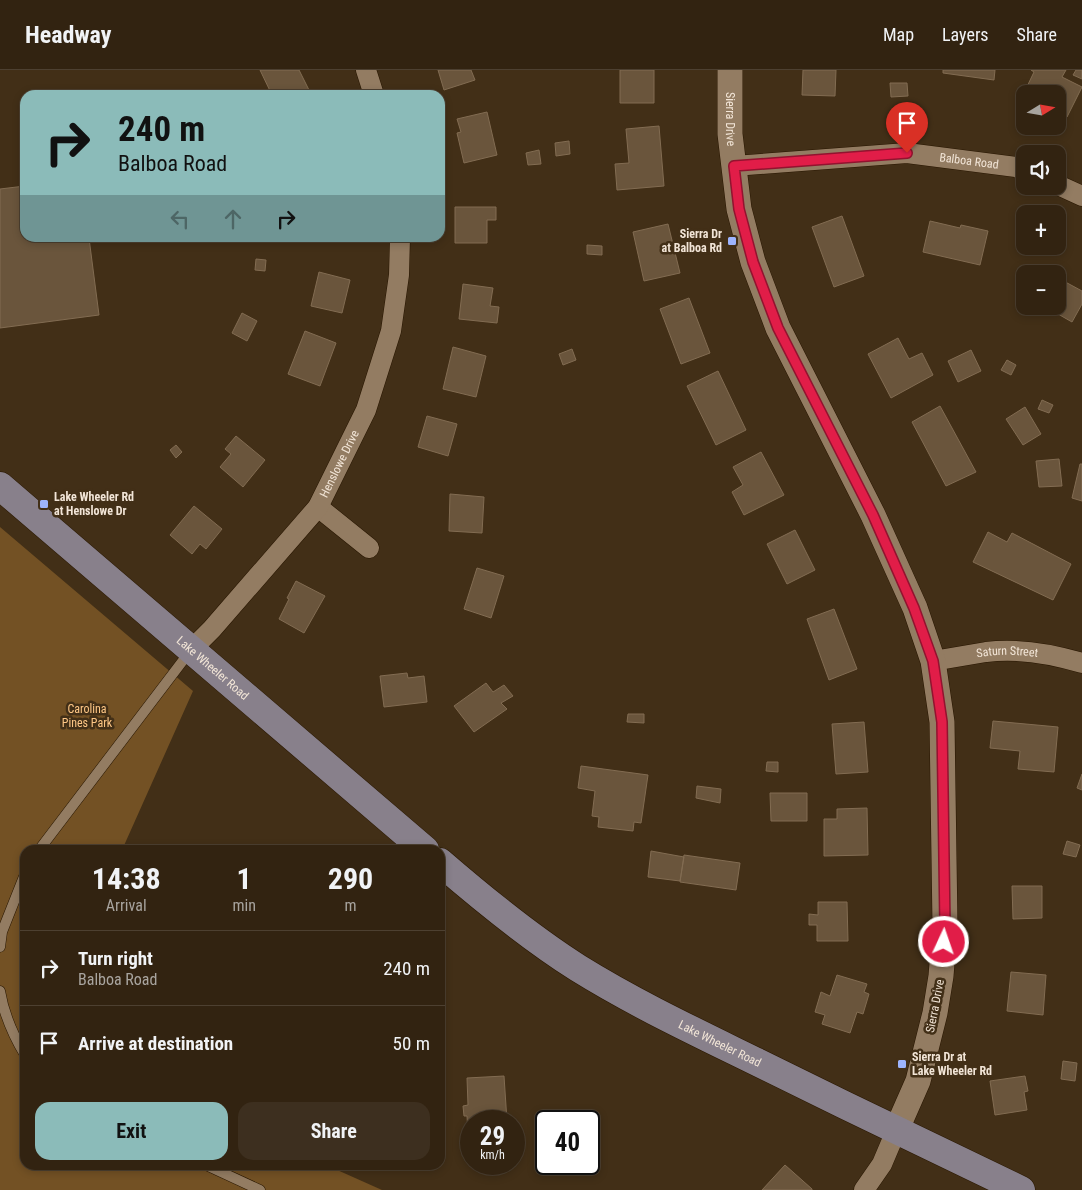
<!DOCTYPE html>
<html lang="en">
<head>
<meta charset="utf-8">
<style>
  body { margin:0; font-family:"Roboto Condensed",sans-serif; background:#3d2f1f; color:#f1f3f6; height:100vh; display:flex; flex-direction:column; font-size:19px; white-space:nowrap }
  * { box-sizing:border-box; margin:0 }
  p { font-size:16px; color:#a8a49f }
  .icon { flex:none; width:28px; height:28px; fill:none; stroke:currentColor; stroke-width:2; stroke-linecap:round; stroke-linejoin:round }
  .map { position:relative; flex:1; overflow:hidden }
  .sheet { position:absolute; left:20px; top:775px; width:425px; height:325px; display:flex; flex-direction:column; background:#322311; border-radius:15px; box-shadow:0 2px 8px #0003,0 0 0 1px #4d4031 }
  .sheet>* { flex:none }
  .guide { position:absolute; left:20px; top:20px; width:425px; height:152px; border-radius:15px; box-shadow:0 2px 8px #0003,0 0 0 1px #4d4031; background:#8bbbb9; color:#111; overflow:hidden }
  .needle { width:32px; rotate:79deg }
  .buttons { position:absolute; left:1016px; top:15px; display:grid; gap:10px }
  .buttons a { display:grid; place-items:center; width:50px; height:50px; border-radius:10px; background:#322311; box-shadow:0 2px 8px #0003,0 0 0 1px #4d4031; font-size:25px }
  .speed { position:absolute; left:460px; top:1040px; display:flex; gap:10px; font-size:25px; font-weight:700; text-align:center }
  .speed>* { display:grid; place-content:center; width:65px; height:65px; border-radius:50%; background:#322311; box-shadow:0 2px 8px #0003,0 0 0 1px #4d4031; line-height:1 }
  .speed small { font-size:12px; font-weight:400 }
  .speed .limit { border:2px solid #111; border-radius:8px; background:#fff; color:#111 }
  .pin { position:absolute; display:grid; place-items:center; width:42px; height:42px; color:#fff; margin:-51px -21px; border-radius:50% 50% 50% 0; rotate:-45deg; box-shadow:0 0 5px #0007 }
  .pin .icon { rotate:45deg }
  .me { position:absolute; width:55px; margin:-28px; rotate:3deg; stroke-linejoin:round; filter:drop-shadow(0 0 4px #0008) }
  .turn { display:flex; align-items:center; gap:18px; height:105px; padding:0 15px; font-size:22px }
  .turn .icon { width:65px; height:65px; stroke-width:2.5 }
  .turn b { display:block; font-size:35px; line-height:42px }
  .lanes { display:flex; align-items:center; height:48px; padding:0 15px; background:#0003; justify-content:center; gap:25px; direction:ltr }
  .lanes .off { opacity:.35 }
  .eta { display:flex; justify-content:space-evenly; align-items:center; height:85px; text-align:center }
  .eta b { font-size:30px; font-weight:700; line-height:35px }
  .primary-button { display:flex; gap:10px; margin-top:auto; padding:10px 15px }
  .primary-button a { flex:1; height:58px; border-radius:15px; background:#8bbbb9; color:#111; font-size:20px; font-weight:700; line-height:58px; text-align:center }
  .primary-button a+a { background:#3d2f1f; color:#f1f3f6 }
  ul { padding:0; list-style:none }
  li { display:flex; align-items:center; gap:15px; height:75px; padding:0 15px; border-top:1px solid #4d4031 }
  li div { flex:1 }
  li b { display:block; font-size:19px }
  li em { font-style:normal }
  header { display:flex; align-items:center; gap:30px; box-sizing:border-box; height:70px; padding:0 25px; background:#322311; border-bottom:1px solid #4d4031 }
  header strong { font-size:24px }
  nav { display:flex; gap:28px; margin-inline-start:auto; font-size:18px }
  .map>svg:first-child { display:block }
  .green { fill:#735124 }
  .building { fill:#6a553c; stroke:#826c52 }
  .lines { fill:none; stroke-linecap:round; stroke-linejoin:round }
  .service-casing { stroke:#281601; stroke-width:11 }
  .minor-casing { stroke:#281601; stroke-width:21 }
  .tertiary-casing { stroke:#281601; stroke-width:26 }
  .secondary-casing { stroke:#281601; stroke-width:29 }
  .service { stroke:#937c62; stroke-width:10 }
  .minor { stroke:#937c62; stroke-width:20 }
  .tertiary { stroke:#937c62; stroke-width:25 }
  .secondary { stroke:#88808b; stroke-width:28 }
  .route-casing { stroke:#92132f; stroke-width:12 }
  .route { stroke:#e11d48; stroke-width:9 }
  .poi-dot { fill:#9db4fd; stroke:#422f17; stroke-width:2 }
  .labels { text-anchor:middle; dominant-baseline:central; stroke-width:5; stroke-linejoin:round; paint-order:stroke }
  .street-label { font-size:12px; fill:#f2e5d7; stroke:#422f17 }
  .poi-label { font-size:12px; font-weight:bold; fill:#f2e5d7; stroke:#422f17; text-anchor:start }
  .park-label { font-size:12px; fill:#fec786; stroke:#422f17 }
</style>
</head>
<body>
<header>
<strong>Headway</strong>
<nav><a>Map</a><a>Layers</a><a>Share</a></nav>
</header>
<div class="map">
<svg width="1082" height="1120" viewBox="0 0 1082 1120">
  <rect width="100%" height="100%" fill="#422f17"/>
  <path class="green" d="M0,457L193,621L122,780H25V1095H326L382,1120H0Z"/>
  <path class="building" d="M260,0H299L309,20L298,25H272Z
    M438,0H471L475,10L444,20Z
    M620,0H654V33H620Z
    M803,0H836L835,26L802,25Z
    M943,0H995L994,10L943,3Z
    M1031,0H1066L1062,7L1082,17L1067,47L1058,42V24L1023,25L1034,2Z
    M1076,0H1082V9L1073,5Z
    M890,13H907L908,26L891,27Z
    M487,42L497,85L464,93L457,63L461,62L457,49Z
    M659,56L664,116L617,120L615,94L629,93L626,59Z
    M569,71L570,84L556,86L555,73Z
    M539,80L541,94L528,95L526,83Z
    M25,116V168H89L99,245L0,258V119Z
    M455,137H496V150H487V173H455Z
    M842,146L864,206L834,217L812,157Z
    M930,151L960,158L961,155L988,161L980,195L923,182Z
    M668,154L680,203L644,211L633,162Z
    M587,175L602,176V185L587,184Z
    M256,189L266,190L265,201L255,200Z
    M319,202L350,210L342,243L311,236Z
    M1058,208L1082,221V234L1072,252L1044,236H1058Z
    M463,214L493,218L490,236L499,237L497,253L459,249Z
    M689,228L710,283L681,294L660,239Z
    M242,243L257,251L247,271L232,263Z
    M305,261L336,273L320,316L288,304Z
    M898,268L909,289L922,283L933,305L891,328L868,284Z
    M453,277L486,286L476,327L443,319Z
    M572,279L576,290L563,295L559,284Z
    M971,280L981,301L958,312L948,291Z
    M1007,290L1016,295L1011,305L1001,300Z
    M718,301L746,360L716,375L687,316Z
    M1042,330L1053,335L1049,343L1038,339Z
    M940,336L976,402L946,416L912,352Z
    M1025,337L1041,364L1023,375L1006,349Z
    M427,346L457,354L448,386L418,377Z
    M236,366L265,390L243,417L220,397L231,384L225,379Z
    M176,375L182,382L176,388L170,380Z
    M761,382L784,425L744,445L732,422L743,415L733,397Z
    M1059,389L1062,416L1039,417L1036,391Z
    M1080,394H1082V431L1072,428Z
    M450,424L484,427L482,463L449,461Z
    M194,436L222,459L206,479L200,474L192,484L170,465Z
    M795,460L815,500L787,514L767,474Z
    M988,462L1007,472L1012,463L1071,494L1053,530L973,492Z
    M477,498L504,506L491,548L464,539Z
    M296,511L325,526L304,563L279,549L289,529L287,528Z
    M834,539L857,599L829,610L807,549Z
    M407,603L408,608L424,606L427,632L384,637L380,606Z
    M486,613L493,622L504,615L513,626L501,633L507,639L474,662L454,636Z
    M628,644H644V653L627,652Z
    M993,651L1058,657L1054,702L1018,699L1020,681L990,678Z
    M864,652L868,702L836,704L832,654Z
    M767,692H778V702L766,701Z
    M581,696L648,705L641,753L634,752L633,761L598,757L599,747L592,746L595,721L578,718Z
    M1082,704V720L1077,718Z
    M697,716L721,719L720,733L696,728Z
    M770,723H807V751H771Z
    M867,738L868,785L824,786V749H837V739Z
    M1067,771L1080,775L1076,787L1063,784Z
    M651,781L684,787L680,811L648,807Z
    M684,785L740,793L736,820L680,812Z
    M1012,816H1042V848L1013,849Z
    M818,832H847L848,871H817V855H809V844L818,845Z
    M1011,902L1046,905L1043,945L1007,941Z
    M837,905L867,914L864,922L869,924L863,944L857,942L850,963L822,954L825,945L815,942L821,922L830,926Z
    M1063,991L1077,993L1075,1011L1061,1009Z
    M504,1006L507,1051H471V1085H467L465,1064L468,1063L467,1046H464L463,1036L468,1035L467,1008Z
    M1025,1006L1028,1021L1024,1022L1027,1040L995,1045L990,1011Z
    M785,1095L812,1119V1120H762Z"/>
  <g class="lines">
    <defs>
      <path id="service" d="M39,780L191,580
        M0,877L2,862L25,804
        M0,921C4,945 13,965 25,985
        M206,1095L260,1120"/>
      <g id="minor">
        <path d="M366,0L374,25"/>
        <path id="s1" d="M734,96L907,83L1016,97L1025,101"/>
        <path d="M1058,115L1082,126"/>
        <path d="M318,437L369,478"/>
        <path id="s2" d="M192,579L212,559L318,437L366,340L391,261L399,205L400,168"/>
        <path id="s3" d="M933,591C950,588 968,585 986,582C1018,578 1052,584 1082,593"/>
        <path d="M864,1120L882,1094L896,1061"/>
      </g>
      <g id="tertiary">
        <path id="s4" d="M730,0V64L739,139L753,192L778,258L873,445L915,538L933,591L942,652L945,855L941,906L935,943L918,1011L896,1061"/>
      </g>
      <g id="secondary">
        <path id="s5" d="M0,416L425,780"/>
        <path id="s6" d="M440,792C484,830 529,867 578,898C636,934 698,963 759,993C846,1036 933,1078 1021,1120"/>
      </g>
    </defs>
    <use href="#service" class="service-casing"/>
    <use href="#minor" class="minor-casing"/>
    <use href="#tertiary" class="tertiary-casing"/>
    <use href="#secondary" class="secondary-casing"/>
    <use href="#service" class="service"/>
    <use href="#minor" class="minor"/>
    <use href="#tertiary" class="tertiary"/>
    <use href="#secondary" class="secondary"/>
  </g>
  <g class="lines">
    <defs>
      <path id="route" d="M907,83L734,96L739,139L753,192L778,258L873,445L914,538L933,591L942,652L945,856L944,872"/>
    </defs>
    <use href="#route" class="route-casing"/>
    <use href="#route" class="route"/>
  </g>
  <g class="poi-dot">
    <rect x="727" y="166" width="10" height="10" rx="2.5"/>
    <rect x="39" y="429" width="10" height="10" rx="2.5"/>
    <rect x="897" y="989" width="10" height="10" rx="2.5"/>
  </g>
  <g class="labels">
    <g class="street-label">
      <text stroke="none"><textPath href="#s4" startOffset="49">Sierra Drive</textPath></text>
      <text stroke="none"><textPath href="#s1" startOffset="236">Balboa Road</textPath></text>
      <text stroke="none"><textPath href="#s2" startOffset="238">Henslowe Drive</textPath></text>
      <text stroke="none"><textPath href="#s3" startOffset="75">Saturn Street</textPath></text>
      <text stroke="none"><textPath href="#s5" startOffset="280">Lake Wheeler Road</textPath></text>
      <text transform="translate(935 936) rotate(-79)">Sierra Drive</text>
      <text stroke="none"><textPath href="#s6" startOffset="335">Lake Wheeler Road</textPath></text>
    </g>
    <g class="poi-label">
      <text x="722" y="164" text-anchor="end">Sierra Dr<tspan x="722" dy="14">at Balboa Rd</tspan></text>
      <text x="54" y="427">Lake Wheeler Rd<tspan x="54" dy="14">at Henslowe Dr</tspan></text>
      <text x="912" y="987">Sierra Dr at<tspan x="912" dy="14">Lake Wheeler Rd</tspan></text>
    </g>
    <g class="park-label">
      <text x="87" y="639">Carolina<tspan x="87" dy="14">Pines Park</tspan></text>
    </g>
  </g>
</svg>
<div class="buttons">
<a><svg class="needle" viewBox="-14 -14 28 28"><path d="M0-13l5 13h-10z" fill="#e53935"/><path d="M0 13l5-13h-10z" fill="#a8a49f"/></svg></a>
<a><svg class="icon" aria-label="sound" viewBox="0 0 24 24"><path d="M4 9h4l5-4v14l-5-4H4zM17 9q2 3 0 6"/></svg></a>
<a>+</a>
<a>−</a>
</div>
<div class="speed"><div>29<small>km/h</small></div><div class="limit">40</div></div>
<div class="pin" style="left:907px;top:83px;background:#d93025"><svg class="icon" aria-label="arrive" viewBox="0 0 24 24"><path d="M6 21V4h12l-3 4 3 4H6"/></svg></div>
<svg class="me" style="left:944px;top:872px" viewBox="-20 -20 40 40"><circle r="17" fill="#e11d48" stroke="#fff" stroke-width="3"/><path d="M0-11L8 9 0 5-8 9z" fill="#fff"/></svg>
<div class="guide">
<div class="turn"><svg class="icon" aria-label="right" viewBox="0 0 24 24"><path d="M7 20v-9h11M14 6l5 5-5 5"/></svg><div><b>240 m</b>Balboa Road</div></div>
<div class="lanes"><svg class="icon off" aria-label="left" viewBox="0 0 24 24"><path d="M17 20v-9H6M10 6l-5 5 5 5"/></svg><svg class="icon off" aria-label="ahead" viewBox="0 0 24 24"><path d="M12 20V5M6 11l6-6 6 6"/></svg><svg class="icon" aria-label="right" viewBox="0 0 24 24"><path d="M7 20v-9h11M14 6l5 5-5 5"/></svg></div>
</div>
<section class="sheet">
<div class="eta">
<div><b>14:38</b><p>Arrival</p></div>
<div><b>1</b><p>min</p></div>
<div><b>290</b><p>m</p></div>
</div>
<ul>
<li><svg class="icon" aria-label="right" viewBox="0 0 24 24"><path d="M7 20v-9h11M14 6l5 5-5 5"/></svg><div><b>Turn right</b><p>Balboa Road</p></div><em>240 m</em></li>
<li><svg class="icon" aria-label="arrive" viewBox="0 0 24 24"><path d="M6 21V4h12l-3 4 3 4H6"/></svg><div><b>Arrive at destination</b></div><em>50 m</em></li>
</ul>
<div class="primary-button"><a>Exit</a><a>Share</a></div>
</section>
</div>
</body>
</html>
